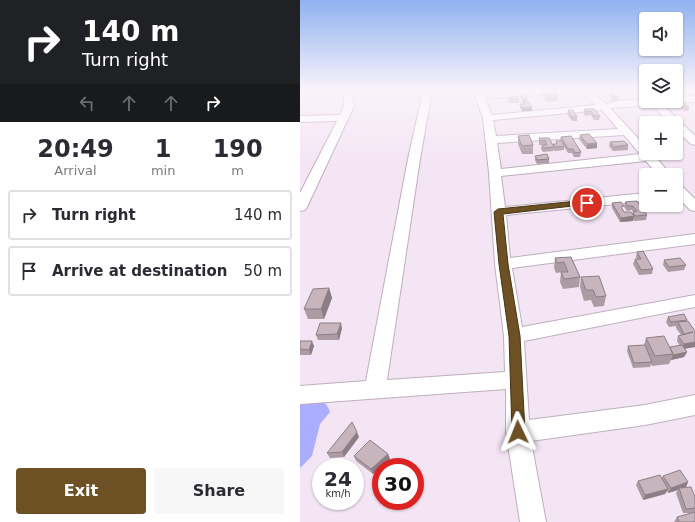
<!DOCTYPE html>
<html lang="en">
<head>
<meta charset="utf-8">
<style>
  body { margin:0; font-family:"DejaVu Sans",sans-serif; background:#f7f7f7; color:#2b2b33; height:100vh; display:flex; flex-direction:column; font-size:15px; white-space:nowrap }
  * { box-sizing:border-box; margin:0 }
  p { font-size:13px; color:#7c7c81 }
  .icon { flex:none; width:22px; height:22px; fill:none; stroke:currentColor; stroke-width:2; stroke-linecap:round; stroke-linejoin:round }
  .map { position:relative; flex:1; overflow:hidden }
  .drawer { display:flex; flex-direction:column; background:#fff; width:300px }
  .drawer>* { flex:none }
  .top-card { background:#202124; color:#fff; overflow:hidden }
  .fabs { position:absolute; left:339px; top:12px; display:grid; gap:8px }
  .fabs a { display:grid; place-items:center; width:44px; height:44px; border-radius:4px; background:#fff; box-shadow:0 1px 3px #0004; font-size:20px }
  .speed { position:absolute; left:12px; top:458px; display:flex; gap:8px; font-size:20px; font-weight:700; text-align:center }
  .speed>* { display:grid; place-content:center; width:52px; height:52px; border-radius:50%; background:#fff; box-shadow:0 1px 3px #0004; line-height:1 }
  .speed small { font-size:10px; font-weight:400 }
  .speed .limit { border:6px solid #d22; background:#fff; color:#111 }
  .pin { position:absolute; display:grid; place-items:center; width:34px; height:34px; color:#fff; margin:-17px; border:2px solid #fff; border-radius:50%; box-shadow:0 1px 4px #0007 }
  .me { position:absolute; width:44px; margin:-22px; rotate:358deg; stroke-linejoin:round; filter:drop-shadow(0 0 3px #0008) }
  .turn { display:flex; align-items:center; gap:14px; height:84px; padding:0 16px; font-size:18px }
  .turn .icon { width:52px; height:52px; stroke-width:2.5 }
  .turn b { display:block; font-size:28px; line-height:34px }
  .lanes { display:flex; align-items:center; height:38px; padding:0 16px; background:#0003; justify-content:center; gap:20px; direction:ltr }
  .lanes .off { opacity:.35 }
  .eta { display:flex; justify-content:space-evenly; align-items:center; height:68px; text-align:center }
  .eta b { font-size:24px; font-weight:600; line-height:28px }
  .button { display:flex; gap:8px; margin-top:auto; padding:8px 16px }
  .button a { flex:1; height:46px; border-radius:4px; background:#6d5124; color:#fff; font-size:16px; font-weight:600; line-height:46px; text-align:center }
  .button a+a { background:#f7f7f7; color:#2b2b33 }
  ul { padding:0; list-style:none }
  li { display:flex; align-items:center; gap:12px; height:50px; margin:0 8px 6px; padding:0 8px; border:2px solid #e1e1e2; border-radius:4px }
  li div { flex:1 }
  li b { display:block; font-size:15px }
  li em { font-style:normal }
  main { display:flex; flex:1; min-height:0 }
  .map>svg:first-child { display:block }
  .water { fill:#abaefe }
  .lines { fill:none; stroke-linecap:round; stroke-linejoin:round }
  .minor-casing { stroke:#beafbe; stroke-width:2 }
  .minor { fill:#fff; fill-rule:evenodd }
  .wall { fill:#ac9ba3 }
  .shaded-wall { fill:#8c7e84 }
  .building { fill:#c8b4bd; stroke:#8c7e84 }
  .route { fill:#6d5124; stroke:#473517 }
</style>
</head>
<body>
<main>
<section class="drawer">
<div class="top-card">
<div class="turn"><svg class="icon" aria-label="right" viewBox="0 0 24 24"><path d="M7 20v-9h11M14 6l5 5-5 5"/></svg><div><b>140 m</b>Turn right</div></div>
<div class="lanes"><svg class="icon off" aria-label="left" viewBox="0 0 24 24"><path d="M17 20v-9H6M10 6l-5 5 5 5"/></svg><svg class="icon off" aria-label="ahead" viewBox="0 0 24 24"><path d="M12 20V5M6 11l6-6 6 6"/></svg><svg class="icon off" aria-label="ahead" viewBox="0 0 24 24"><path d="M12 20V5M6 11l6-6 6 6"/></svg><svg class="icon" aria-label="right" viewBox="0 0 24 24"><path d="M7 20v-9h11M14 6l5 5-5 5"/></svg></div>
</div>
<div class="eta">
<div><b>20:49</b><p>Arrival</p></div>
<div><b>1</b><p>min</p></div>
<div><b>190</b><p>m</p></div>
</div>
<ul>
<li><svg class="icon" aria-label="right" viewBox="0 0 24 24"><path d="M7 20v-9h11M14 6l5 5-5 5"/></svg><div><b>Turn right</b></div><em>140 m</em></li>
<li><svg class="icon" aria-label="arrive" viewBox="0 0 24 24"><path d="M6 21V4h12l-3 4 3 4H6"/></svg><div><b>Arrive at destination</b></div><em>50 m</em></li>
</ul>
<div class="button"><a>Exit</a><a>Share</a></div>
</section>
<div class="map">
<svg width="395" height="522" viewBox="0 0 395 522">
  <rect width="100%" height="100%" fill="#f4e5f4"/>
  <path class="water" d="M0,393C14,396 25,397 30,412L20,424L12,456L0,468Z"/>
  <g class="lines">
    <defs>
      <path id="minor" d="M41,91L51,92L54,106L7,207L5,210L0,211V193L37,121L0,122V116L40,115C44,107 47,99 41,91Z
        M123,91H132L120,159L87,380L205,372L204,336L195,264L189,173L183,118L173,91H182V93L262,91L258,94L185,98L192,115L296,105L282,91H292L306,104L317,101L346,99V101H370L368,103L362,104L395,136V145L391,144L376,130V123H369L352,105L310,108L346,147V153L354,155L371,175H358L346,161L201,176L205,207L346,193V201L206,215L210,258L395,234V244L212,268L222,327L395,295V307L224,341L229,420L345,405L395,395V415L345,425L231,441L246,522H220L206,432V389L0,404V386L66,381L108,159ZM302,110L318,129L196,136L193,120ZM324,135L340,154L201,169L197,143Z
        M395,96V102L376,103L372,101H376V97Z
        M376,184L381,185L395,199V211L390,210L376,195Z"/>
    </defs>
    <use href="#minor" class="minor-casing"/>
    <use href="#minor" class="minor"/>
  </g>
  <path class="wall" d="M242,91H256L258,94V101L246,102L242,95Z
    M310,93L319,97V101H313L310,97Z
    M221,94L227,99V101L232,107V111H222L220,108V104H223L221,98Z
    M209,97L219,99V103H210L209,101Z
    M377,100L389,107L388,111H384L376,104Z
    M284,109H294L300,116L299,120H294L291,115L285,116L284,113Z
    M268,110L277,117V121H272L267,114Z
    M280,135L297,143V148L287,149L279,139Z
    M218,136L233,145V154H222L218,144Z
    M261,137L281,152L280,157H274L272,153H268L264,147V150L254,151L253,149V151L243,152L241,149L242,145H245H239V138H249L253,146V144H256V141H260Z
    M310,142L328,145V150L313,151L309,146Z
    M235,156L249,159V163L237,164L235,160Z
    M337,201L347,215L346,220L334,221L333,219V221L320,222L312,208V203L323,210L324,212L332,214L333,212L332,210L327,211L324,207L325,202Z
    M337,252L353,269L352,274L339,275L333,264L335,259H337L336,257Z
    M271,257L280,277L279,287L263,289L260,282L261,272H263L256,273L254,268L255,258Z
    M364,260L386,265L384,270L368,272L363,265Z
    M281,277L306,296L304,306L294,307L291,300L284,301L280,287Z
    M29,288L32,298L24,319H8L4,309Z
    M368,317L387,320V321L395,347L384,349L387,352L384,357L371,360L369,364L352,366L351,364L350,367L333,368L327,351L328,346L344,345L346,338L370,347L380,346L377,341L378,336L381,335L376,328V326L369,327L366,322Z
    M42,328L39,340H18L16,335Z
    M0,341L14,346L11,355H0Z
    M59,437L44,457L30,458L27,453Z
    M88,454L90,459L73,474L56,461L54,456Z
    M363,476L388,482L386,487L384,488L395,497V522H374L377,517L391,513H383L376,493L378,490L368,493L367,491L365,494L343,500L336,485L338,481L362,478Z"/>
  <path class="shaded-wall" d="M232,107V111H222V108Z
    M297,143V148L287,149V144Z
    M334,216L333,221L320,222L321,218Z
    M29,288L32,298L24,319L21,309Z
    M41,323L42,328L39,340L37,334Z
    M12,341L14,346L11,355L9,350Z
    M395,342V347L382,349L384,344Z
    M387,352L384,357L371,360L373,355Z
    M57,432L59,437L44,457L42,452Z
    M88,454L90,459L73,474L71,469Z
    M388,482L386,487L379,490V488L378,490L368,493L371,488Z
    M368,489L365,494L343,500L345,495Z"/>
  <path class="building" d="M244,91H256L258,94L246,95Z
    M310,93H315L319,97H314Z
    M221,94H226L227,99H222Z
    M209,97H218L219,99L210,100Z
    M377,100H381L389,107H385Z
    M223,101H227L232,107L222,108L220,104H225Z
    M284,109H294L300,116H294L291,111L286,112Z
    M268,110H273L277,117H272Z
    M289,134L297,143L287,144L280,135Z
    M229,135L233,145L222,146L218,136Z
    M271,136L281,152L275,153L273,149H268L261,137Z
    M239,138H249L254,147L243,148L242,145H247L245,140L240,141Z
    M256,141H262L264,146L255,147L253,144H257Z
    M324,141L328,145L314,147L310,142Z
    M247,154L249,159L237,160L235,156Z
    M337,201L347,215L335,216L333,212L337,211L333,206H328L325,202Z
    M321,202L324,206L321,207L324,212H331L334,216L321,218L312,203Z
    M343,251L353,269L341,270L335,259H341L337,252Z
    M271,257L280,277L264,279L261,272H268L264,262L257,263L255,258Z
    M380,258L386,265L369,267L364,260Z
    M299,276L306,296L296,297L293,290H286L281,277Z
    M29,288L21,309H4L13,289Z
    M384,314L387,320L371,322L368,317Z
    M388,321L395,331V342L384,344L378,336L393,332L384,334L378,322Z
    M20,323H41L37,334L16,335Z
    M364,336L373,354L355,356L346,338Z
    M0,341H12L9,350L0,349Z
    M345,345L352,362L334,363L328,346Z
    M382,345L387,352L373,355V354L370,347Z
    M52,422L57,432L42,452L27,453Z
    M70,440L88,454L71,469L54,456Z
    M380,470L388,482L371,488L363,476Z
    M360,475L368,489L345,495L338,481Z
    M391,487L395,497V508L386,509L379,488Z
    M395,512V522H379L377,517Z"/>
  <linearGradient id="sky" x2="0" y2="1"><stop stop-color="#8fb2f1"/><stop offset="0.55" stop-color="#faf3fa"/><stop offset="1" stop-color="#faf3fa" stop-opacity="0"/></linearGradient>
  <rect width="395" height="164" fill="url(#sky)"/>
  <path class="route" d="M287,200L291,203L290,204L203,214L208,264L220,336L225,432L223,436L218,438L214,436L212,432L209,336L199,264L194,212L198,209Z"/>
</svg>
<div class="fabs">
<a><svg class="icon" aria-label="sound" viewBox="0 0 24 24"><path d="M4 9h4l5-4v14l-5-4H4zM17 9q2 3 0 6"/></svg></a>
<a><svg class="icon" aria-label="layers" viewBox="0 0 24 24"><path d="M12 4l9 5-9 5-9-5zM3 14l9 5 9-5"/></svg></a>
<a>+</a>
<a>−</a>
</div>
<div class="speed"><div>24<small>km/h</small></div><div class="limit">30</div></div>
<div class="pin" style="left:287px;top:203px;background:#d93025"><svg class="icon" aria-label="arrive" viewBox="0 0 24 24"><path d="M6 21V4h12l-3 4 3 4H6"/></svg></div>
<svg class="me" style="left:218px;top:432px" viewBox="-20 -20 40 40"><path d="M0-17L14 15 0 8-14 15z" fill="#6d5124" stroke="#fff" stroke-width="4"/></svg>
</div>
</main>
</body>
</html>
